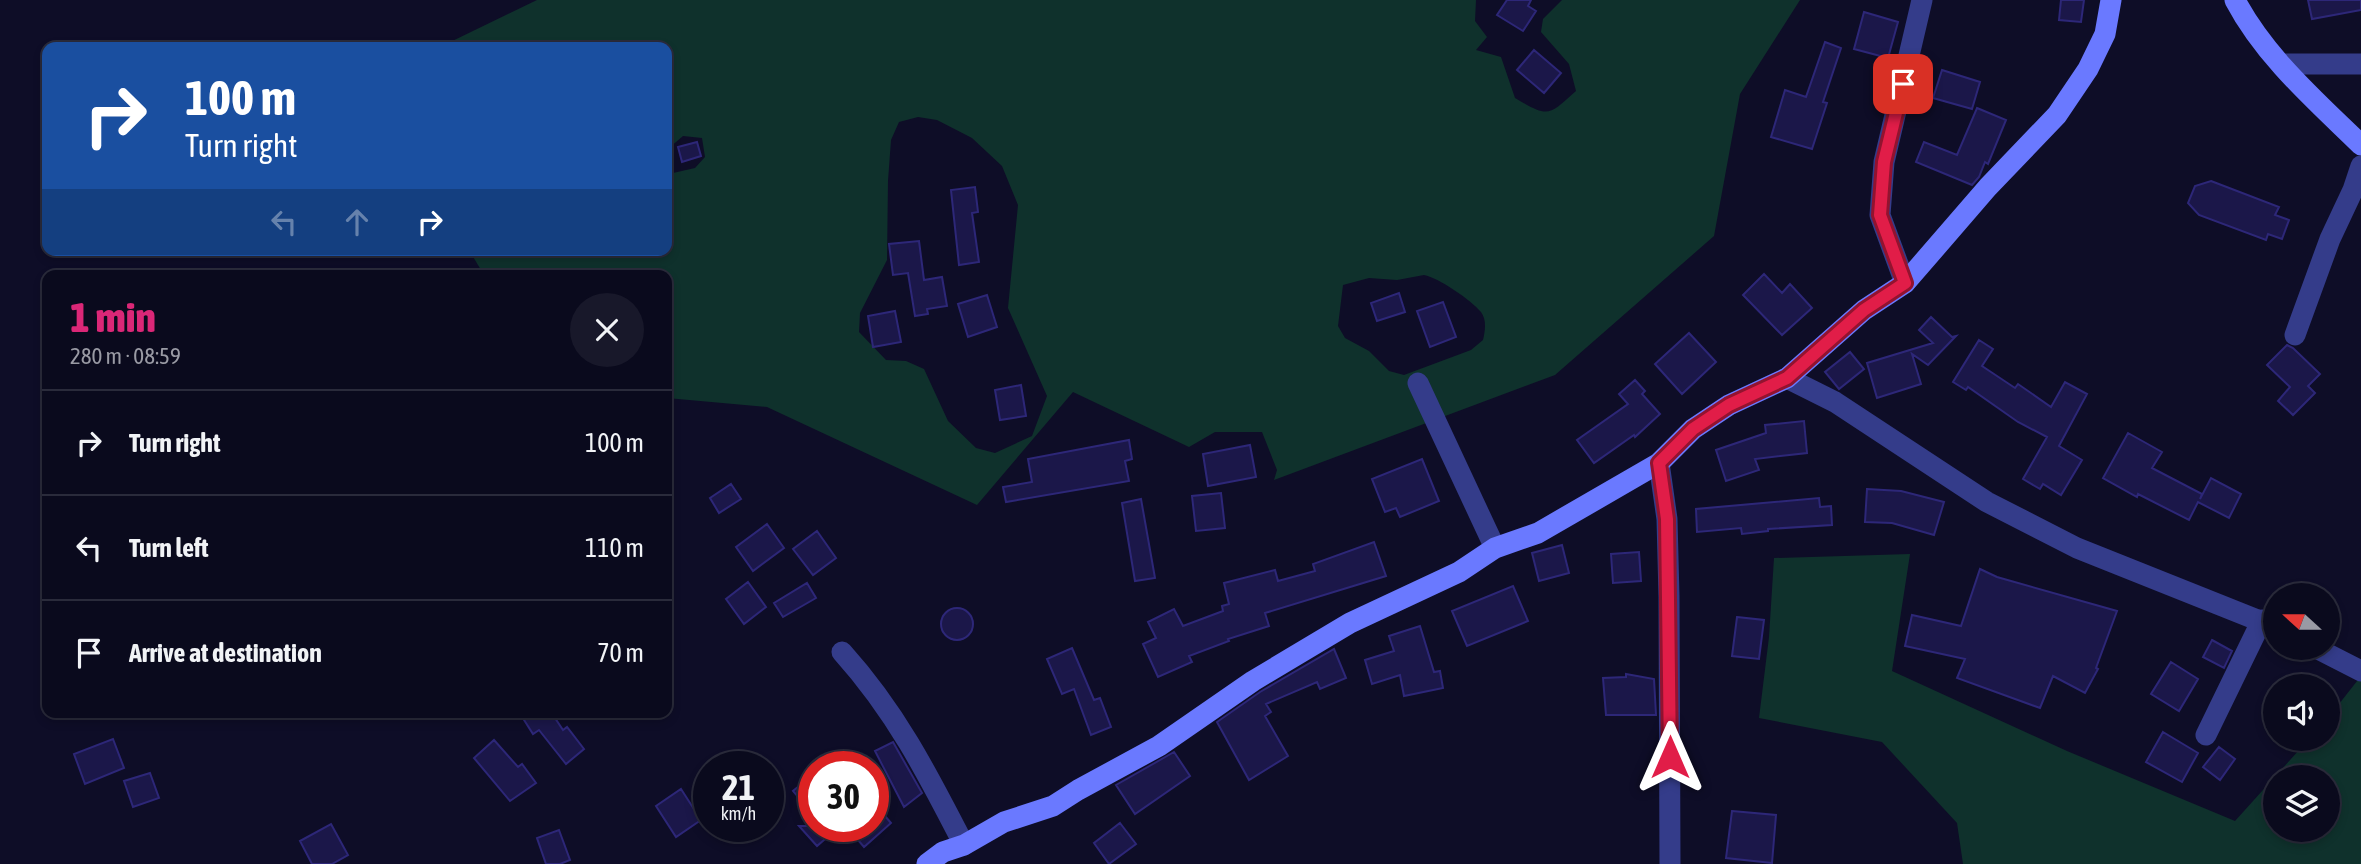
<!DOCTYPE html>
<html lang="en">
<head>
<meta charset="utf-8">
<style>
  body { margin:0; font-family:"Asap Condensed",sans-serif; background:#18182a; color:#f1f3f6; height:100vh; display:flex; flex-direction:column; font-size:26px; white-space:nowrap }
  * { box-sizing:border-box; margin:0 }
  p { font-size:23px; color:#999aa4 }
  .icon { flex:none; width:38px; height:38px; fill:none; stroke:currentColor; stroke-width:2; stroke-linecap:round; stroke-linejoin:round }
  .map { position:relative; flex:1; overflow:hidden }
  .sheet { position:absolute; left:42px; top:270px; width:630px; height:448px; display:flex; flex-direction:column; background:#0a0a1d; border-radius:14px; box-shadow:0 4px 10px #0003,0 0 0 2px #2a2b3b }
  .sheet>* { flex:none }
  .top-card { position:absolute; left:42px; top:42px; width:630px; height:214px; border-radius:14px; box-shadow:0 4px 10px #0003,0 0 0 2px #2a2b3b; background:#1a4fa0; color:#fff; overflow:hidden }
  .needle { width:46px; rotate:291deg }
  .buttons { position:absolute; left:2263px; top:583px; display:grid; gap:14px }
  .buttons a { display:grid; place-items:center; width:77px; height:77px; border-radius:50%; background:#0a0a1d; box-shadow:0 4px 10px #0003,0 0 0 2px #2a2b3b; font-size:35px }
  .speed { position:absolute; left:693px; top:751px; display:flex; gap:14px; font-size:35px; font-weight:700; text-align:center }
  .speed>* { display:grid; place-content:center; width:91px; height:91px; border-radius:50%; background:#0a0a1d; box-shadow:0 4px 10px #0003,0 0 0 2px #2a2b3b; line-height:1 }
  .speed small { font-size:18px; font-weight:400 }
  .speed .limit { border:10px solid #d22; background:#fff; color:#111 }
  .pin { position:absolute; display:grid; place-items:center; width:60px; height:60px; color:#fff; margin:-30px; border-radius:14px; box-shadow:0 4px 10px #0006 }
  .me { position:absolute; width:77px; margin:-38px; rotate:0deg; stroke-linejoin:round; filter:drop-shadow(0 0 5px #0008) }
  .turn { display:flex; align-items:center; gap:24px; height:147px; padding:0 28px; font-size:32px }
  .turn .icon { width:91px; height:91px; stroke-width:2.5 }
  .turn b { display:block; font-size:49px; line-height:60px }
  .lanes { display:flex; align-items:center; height:66px; padding:0 28px; background:#0003; justify-content:center; gap:35px; direction:ltr }
  .lanes .off { opacity:.35 }
  .round { display:grid; place-items:center; flex:none; width:74px; height:74px; border-radius:37px; background:#18182a }
  .overview { display:flex; align-items:center; justify-content:space-between; height:119px; padding:0 28px }
  h1 { font-size:42px; font-weight:800; line-height:52px; color:#db2777 }
  ul { padding:0; list-style:none }
  li { display:flex; align-items:center; gap:21px; height:105px; padding:0 28px; border-top:2px solid #2a2b3b }
  li div { flex:1 }
  li b { display:block; font-size:26px }
  li em { font-style:normal }
  .map>svg:first-child { display:block }
  .green { fill:#0f312c; fill-rule:evenodd }
  .building { fill:#1b1749; stroke:#2d2778; stroke-width:2 }
  .lines { fill:none; stroke-linecap:round; stroke-linejoin:round }
  .street { stroke:#343c8a; stroke-width:21 }
  .secondary { stroke:#6a79ff; stroke-width:21 }
  .route-casing { stroke:#92132f; stroke-width:18 }
  .route { stroke:#e11d48; stroke-width:12 }
</style>
</head>
<body>
<div class="map">
<svg width="2361" height="864" viewBox="0 0 2361 864">
  <rect width="100%" height="100%" fill="#0e0d27"/>
  <path class="green" d="M537,0H1476L1475,21L1487,37L1476,50L1501,57L1515,98C1549,118 1548,116 1576,91L1569,64L1541,32L1543,19L1562,0H1800L1740,94L1714,236L1555,375L1274,480L1277,470L1262,432H1215L1189,447L1073,392L977,505L767,407L667,398V275H484L469,250H667V160L673,173L695,168L705,157L702,138L683,136L669,148L667,153V47H440ZM918,117L937,120L972,138L1002,166L1018,205L1008,308L1047,396L1032,436L995,453L976,448L948,421L924,369L906,361L886,360L859,332L860,313L887,260L888,181L891,140L899,122ZM1424,275C1439,278 1471,300 1481,312C1487,320 1485,331 1483,340L1471,350L1404,375L1389,371L1369,351L1345,338L1338,326L1343,285L1369,278L1397,280Z
    M1910,554L1892,671L2067,751L2235,821L2309,739L2328,738V718L2361,676V864H1963L1957,823L1882,742L1759,718L1769,637L1774,558ZM2275,777H2328V830H2275Z"/>
  <path class="building" d="M1507,0H1531L1528,6L1536,11L1523,31L1497,15Z
    M2061,0H2084L2081,22L2059,20Z
    M2308,0H2361V10L2312,19Z
    M1864,12L1898,22L1888,58L1854,49Z
    M1825,42L1841,48L1823,102L1827,103L1812,149L1771,137L1785,90L1806,97Z
    M1534,50L1561,73L1544,93L1517,70Z
    M1942,70L1980,82L1972,109L1933,98Z
    M1977,108L2006,120L1988,164L1985,162L1979,177L1972,185L1916,162L1924,142L1957,155Z
    M697,142L701,156L682,162L678,147Z
    M2211,181L2279,207L2275,215L2289,220L2282,239L2268,234L2266,240L2199,215L2188,203L2195,186Z
    M975,187L978,212L972,213L979,262L959,265L951,190Z
    M919,241L924,280L942,277L947,306L927,309L928,314L915,316L908,273L893,275L889,244Z
    M1764,274L1782,293L1790,284L1812,308L1782,335L1743,295Z
    M1399,293L1405,312L1377,321L1371,303Z
    M987,295L997,327L968,337L958,304Z
    M1443,302L1456,337L1430,347L1417,311Z
    M895,311L901,342L873,347L868,316Z
    M1931,317L1952,337L1956,336L1928,365L1912,354L1921,384L1877,398L1867,363L1933,343L1919,330Z
    M1689,333L1716,362L1682,394L1655,364Z
    M1979,340L1993,349L1982,366L2015,388L2018,384L2051,407L2065,382L2087,394L2059,446L2082,460L2061,495L2043,484L2040,489L2023,479L2047,437L2018,422L1968,387L1966,390L1953,382Z
    M2287,345L2293,348L2320,374L2308,386L2315,393L2293,415L2278,401L2290,387L2267,365Z
    M1850,352L1864,369L1839,389L1825,372Z
    M1635,380L1645,391L1642,394L1660,414L1635,437L1634,435L1594,463L1577,440L1628,404L1619,394Z
    M1021,385L1026,416L1000,420L995,390Z
    M1804,421L1807,453L1755,459L1759,470L1726,481L1716,450L1766,433L1765,425Z
    M2128,433L2162,452L2152,468L2202,494L2200,499L2211,478L2241,494L2229,518L2198,502L2189,520L2138,494L2137,497L2103,478Z
    M1129,440L1132,459L1125,461L1129,481L1006,502L1003,487L1032,482L1028,459Z
    M1250,445L1256,477L1208,486L1203,454Z
    M1422,459L1439,501L1400,517L1396,508L1385,512L1372,479Z
    M731,484L741,499L719,513L710,498Z
    M1867,489L1901,491L1944,502L1934,535L1892,523L1865,522Z
    M1221,493L1225,528L1196,531L1192,496Z
    M1819,498L1820,507L1831,506L1832,525L1768,529V531L1742,534L1741,528L1697,532L1696,509Z
    M1141,499L1155,578L1135,581L1122,503Z
    M767,524L784,548L753,571L736,547Z
    M817,531L836,558L813,575L793,549Z
    M1374,542L1386,576L1265,613L1269,626L1228,639L1229,641L1189,656L1192,662L1158,677L1143,644L1156,638L1148,622L1174,609L1183,626L1223,611L1222,606L1229,604L1224,583L1275,570L1278,581L1315,571L1313,564Z
    M1562,545L1569,573L1539,581L1532,553Z
    M1639,552L1641,581L1613,583L1611,554Z
    M1980,569L1997,577L2117,611L2096,668L2098,669L2085,693L2053,676L2040,708L1957,678L1965,659L1905,646L1912,615L1961,626Z
    M748,582L766,607L744,624L726,599Z
    M807,583L816,598L783,617L774,603Z
    M1513,586L1528,621L1467,646L1452,611Z
    M941 624a16 16 0 1 1 32 0a16 16 0 1 1-32 0Z
    M1737,617L1764,620L1759,659L1732,656Z
    M1420,626L1434,672L1440,671L1443,688L1404,696L1400,675L1372,684L1365,660L1394,651L1389,636Z
    M2212,640L2232,651L2224,668L2203,657Z
    M1072,648L1094,700L1100,698L1111,727L1091,735L1074,689L1062,694L1047,659Z
    M1334,649L1346,678L1320,689L1317,682L1266,704L1271,712L1265,716L1288,756L1249,780L1217,722L1260,692Z
    M2171,662L2198,679L2179,711L2151,694Z
    M1626,674L1654,679L1656,715H1606L1603,678L1626,677Z
    M519,712H551L563,730L567,727L584,749L566,764L539,730L533,734Z
    M2163,732L2198,753L2182,782L2146,762Z
    M113,739L124,768L85,784L74,754Z
    M494,740L518,767L522,764L536,783L510,801L474,758Z
    M893,742L922,793L904,807L875,751Z
    M2219,747L2235,759L2220,780L2203,767Z
    M1174,752L1190,776L1135,814L1116,785Z
    M150,773L159,798L133,807L124,781Z
    M814,774V816L793,791Z
    M681,789L701,820L676,837L656,806Z
    M873,802L891,823L864,847L846,826H873Z
    M1732,811L1776,815L1772,863L1726,858Z
    M1120,823L1136,844L1109,864L1094,843Z
    M331,824L348,855L332,864H312L300,841Z
    M799,826H840L817,846Z
    M559,830L570,860L560,864H546L537,838Z"/>
  <g class="lines">
    <path class="street" d="M2281,64H2361
      M1905,283L1880,215L1884,162L1922,0
      M2295,335L2330,239L2353,190L2361,166
      M1787,378L1835,402L1987,502L2077,548L2275,627
      M1418,383L1495,548
      M1659,463L1667,519L1669,597L1670,864
      M2316,648L2361,671
      M842,652C896,712 927,773 964,845
      M2206,735L2262,620"/>
    <path class="secondary" d="M2235,0C2265,57 2316,101 2361,145
      M927,864L943,852L964,845L1004,822L1053,806L1078,790L1159,746L1253,681L1350,623L1459,572L1495,548L1538,533L1659,463L1693,429L1729,405L1787,378L1864,310L1905,283L1988,187L2057,115L2088,69L2105,34L2111,0"/>
  </g>
  <g class="lines">
    <defs>
      <path id="route" d="M1670,757L1667,519L1659,463L1693,429L1729,405L1787,378L1864,310L1905,283L1880,215L1884,162L1903,84"/>
    </defs>
    <use href="#route" class="route-casing"/>
    <use href="#route" class="route"/>
  </g>
</svg>
<div class="buttons">
<a><svg class="needle" viewBox="-14 -14 28 28"><path d="M0-13l5 13h-10z" fill="#e53935"/><path d="M0 13l5-13h-10z" fill="#999aa4"/></svg></a>
<a><svg class="icon" aria-label="sound" viewBox="0 0 24 24"><path d="M4 9h4l5-4v14l-5-4H4zM17 9q2 3 0 6"/></svg></a>
<a><svg class="icon" aria-label="layers" viewBox="0 0 24 24"><path d="M12 4l9 5-9 5-9-5zM3 14l9 5 9-5"/></svg></a>
</div>
<div class="speed"><div>21<small>km/h</small></div><div class="limit">30</div></div>
<div class="pin" style="left:1903px;top:84px;background:#d93025"><svg class="icon" aria-label="arrive" viewBox="0 0 24 24"><path d="M6 21V4h12l-3 4 3 4H6"/></svg></div>
<svg class="me" style="left:1670px;top:757px" viewBox="-20 -20 40 40"><path d="M0-17L14 15 0 8-14 15z" fill="#e11d48" stroke="#fff" stroke-width="4"/></svg>
<div class="top-card">
<div class="turn"><svg class="icon" aria-label="right" viewBox="0 0 24 24"><path d="M7 20v-9h11M14 6l5 5-5 5"/></svg><div><b>100 m</b>Turn right</div></div>
<div class="lanes"><svg class="icon off" aria-label="left" viewBox="0 0 24 24"><path d="M17 20v-9H6M10 6l-5 5 5 5"/></svg><svg class="icon off" aria-label="ahead" viewBox="0 0 24 24"><path d="M12 20V5M6 11l6-6 6 6"/></svg><svg class="icon" aria-label="right" viewBox="0 0 24 24"><path d="M7 20v-9h11M14 6l5 5-5 5"/></svg></div>
</div>
<section class="sheet">
<div class="overview"><div><h1>1 min</h1><p>280 m · 08:59</p></div><a class="round"><svg class="icon" aria-label="close" viewBox="0 0 24 24"><path d="M6 6l12 12M18 6L6 18"/></svg></a></div>
<ul>
<li><svg class="icon" aria-label="right" viewBox="0 0 24 24"><path d="M7 20v-9h11M14 6l5 5-5 5"/></svg><div><b>Turn right</b></div><em>100 m</em></li>
<li><svg class="icon" aria-label="left" viewBox="0 0 24 24"><path d="M17 20v-9H6M10 6l-5 5 5 5"/></svg><div><b>Turn left</b></div><em>110 m</em></li>
<li><svg class="icon" aria-label="arrive" viewBox="0 0 24 24"><path d="M6 21V4h12l-3 4 3 4H6"/></svg><div><b>Arrive at destination</b></div><em>70 m</em></li>
</ul>
</section>
</div>
</body>
</html>
